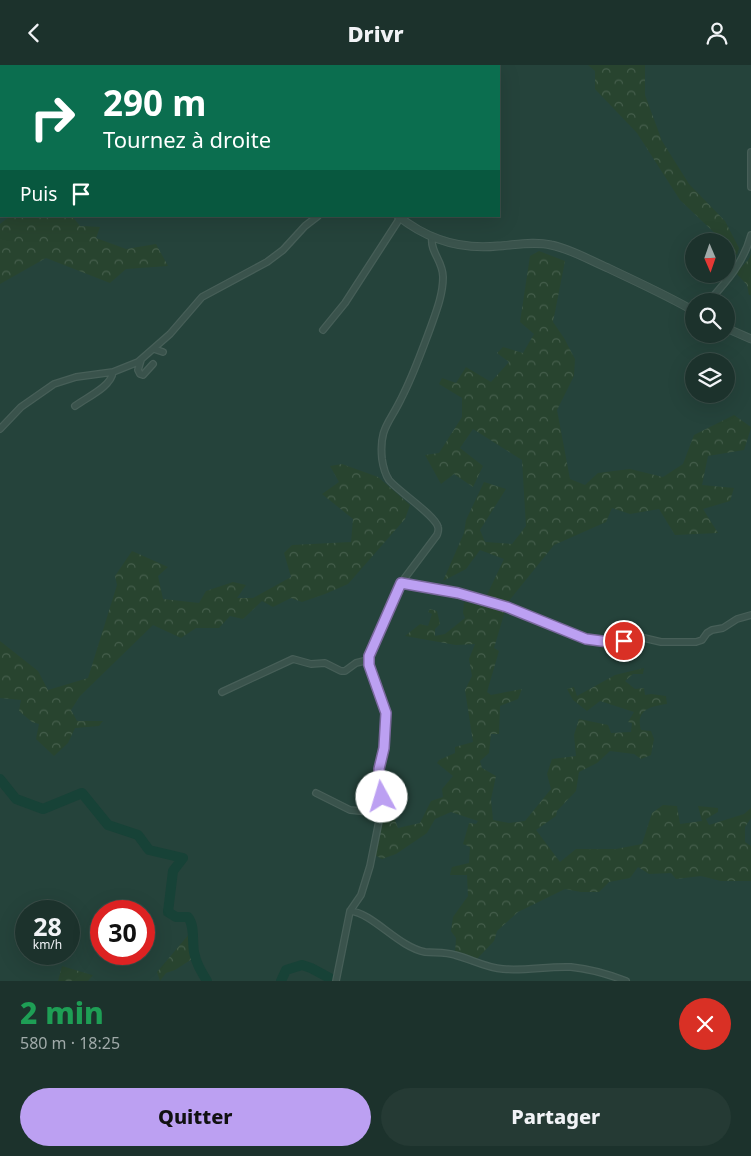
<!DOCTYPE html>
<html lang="fr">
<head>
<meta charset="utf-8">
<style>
  body { margin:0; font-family:"Noto Sans",sans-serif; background:#253a34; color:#f1f3f6; height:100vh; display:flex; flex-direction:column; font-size:19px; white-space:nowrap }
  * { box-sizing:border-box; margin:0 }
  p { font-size:16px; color:#a0aaa9 }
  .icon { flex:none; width:28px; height:28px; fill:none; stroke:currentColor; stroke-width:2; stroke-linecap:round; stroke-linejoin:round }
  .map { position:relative; height:916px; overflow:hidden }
  .side { display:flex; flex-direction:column; background:#1c322c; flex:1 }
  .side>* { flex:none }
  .banner { position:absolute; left:0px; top:0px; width:500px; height:152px; box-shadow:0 5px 20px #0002,0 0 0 1px #3a4d48; background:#0b6e4f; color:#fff; overflow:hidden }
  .needle { width:32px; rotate:178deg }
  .buttons { position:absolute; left:685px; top:168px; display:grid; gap:10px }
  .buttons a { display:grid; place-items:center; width:50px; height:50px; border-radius:50%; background:#1c322c; box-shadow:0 5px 20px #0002,0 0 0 1px #3a4d48; font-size:25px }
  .speed { position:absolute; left:15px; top:835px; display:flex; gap:10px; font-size:25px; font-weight:700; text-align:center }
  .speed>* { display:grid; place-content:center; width:65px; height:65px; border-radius:50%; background:#1c322c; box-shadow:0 5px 20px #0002,0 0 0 1px #3a4d48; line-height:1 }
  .speed small { font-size:12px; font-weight:400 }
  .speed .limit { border:8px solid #d22; background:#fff; color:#111 }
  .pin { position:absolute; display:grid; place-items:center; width:42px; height:42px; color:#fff; margin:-21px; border:2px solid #fff; border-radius:50%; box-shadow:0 1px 5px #0007 }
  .me { position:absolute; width:55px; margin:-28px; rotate:354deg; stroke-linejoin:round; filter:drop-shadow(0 0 4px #0008) }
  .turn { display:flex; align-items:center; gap:18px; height:105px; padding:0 20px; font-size:22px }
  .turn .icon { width:65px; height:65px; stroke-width:2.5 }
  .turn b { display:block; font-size:35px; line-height:42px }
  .then { display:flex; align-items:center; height:48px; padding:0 20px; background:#0003; gap:10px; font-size:19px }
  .round { display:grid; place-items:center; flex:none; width:52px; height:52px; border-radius:26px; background:#253a34 }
  .head { display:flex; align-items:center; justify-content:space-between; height:85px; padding:0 20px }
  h1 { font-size:30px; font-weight:800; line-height:38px; color:#1e9e55 }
  .action { display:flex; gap:10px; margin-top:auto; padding:10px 20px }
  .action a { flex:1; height:58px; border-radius:30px; background:#bca0f2; color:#111; font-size:20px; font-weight:800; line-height:58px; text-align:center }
  .action a+a { background:#253a34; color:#f1f3f6 }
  header { display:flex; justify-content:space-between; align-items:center; height:65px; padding:0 20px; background:#1c322c; font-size:22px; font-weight:800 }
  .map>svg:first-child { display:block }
  .forest { fill:url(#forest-crowns) }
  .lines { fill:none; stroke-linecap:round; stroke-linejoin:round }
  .river { stroke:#174237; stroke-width:10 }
  .minor-casing { stroke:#475f58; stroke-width:8 }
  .tertiary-casing { stroke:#475f58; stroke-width:9 }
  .minor { stroke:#3a534c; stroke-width:5.5 }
  .tertiary { stroke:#3a534c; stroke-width:7 }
  .route-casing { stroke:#7a689d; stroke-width:12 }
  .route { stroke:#bca0f2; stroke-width:9 }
</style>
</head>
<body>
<header><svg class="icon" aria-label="back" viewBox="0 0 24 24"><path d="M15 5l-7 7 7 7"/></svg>Drivr<svg class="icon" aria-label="person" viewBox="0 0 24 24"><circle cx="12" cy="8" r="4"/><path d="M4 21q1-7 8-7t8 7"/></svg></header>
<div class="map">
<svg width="751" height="916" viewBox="0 0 751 916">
  <defs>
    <pattern id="forest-crowns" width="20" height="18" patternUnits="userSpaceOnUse" patternTransform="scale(1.25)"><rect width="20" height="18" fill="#28442f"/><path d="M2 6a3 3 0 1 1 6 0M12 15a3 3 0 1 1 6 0" fill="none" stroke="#455e4c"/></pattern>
  </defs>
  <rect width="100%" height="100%" fill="#25433b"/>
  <path class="forest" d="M588,0H645V30L662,76L689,119L725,156L739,183L737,190L726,179V176H723L680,135L637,68L595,24V6Z
    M10,151H72L80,161L100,162L96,173L126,184L156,179L168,201L126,204L110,218L46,193L0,219V159Z
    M539,186L565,196L553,257L564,273L575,294L574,311L557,345L570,414L585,420L598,408L630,404L663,412L683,399L694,370L734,350L751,362V363L744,385L708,391L702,420L734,423L730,436L703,444L718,468L675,470L659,444L630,449L612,443L606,457L554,480L508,537L486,532L504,494L480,485L466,504L443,516L464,468L466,455L484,417L506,424L480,465L485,477L512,479L526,461L522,395L473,364L460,383L483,401L473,422L454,409L441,419L425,390L439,388L462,352V333L439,319L442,313L456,318L466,302L491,317L509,297L497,288L503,282L523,288L534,269L520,257L530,191Z
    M751,189V230H749L747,220L736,208L749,194Z
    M342,399L378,412L410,440L405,454L348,519L325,529L302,537L291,533L273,542L262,536L243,554L230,551L219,563H196L181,573L153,560L80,631L71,645L77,656H103L99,661L75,663L68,678L54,691L36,674L39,659L32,657L19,646L21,635L0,633V576L38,606L48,625L88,613L117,520L115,511L132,486L168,502L158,511L163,534L199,538L206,526L233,517L246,520L237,533H253L291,512L284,488L292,480L351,477L353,454L322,429L339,417L330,401Z
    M464,537L505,546L494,583L499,586L487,627L491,630L522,624L518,634L500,641L499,669H491L489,688L480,696L482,703L496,711L491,734L493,755L509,758L525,756L551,724L547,709L552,694L576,691L574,670L579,654L608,660L611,668L631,667L632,658L628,657L634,647L600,636L587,646L573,635L567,624L574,622L577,631L615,610L644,603L643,609H633L625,616L635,624L644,623L645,630L651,629L666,631L667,639C651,641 635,645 641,665L651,666L654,674L651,690L641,694L634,689L610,686L597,698L579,707L576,726L557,746L556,751L536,765L560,797L576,784H616L642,779L652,748L663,740L677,741L680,759L702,756L698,741L718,743V747L706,754L709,760L744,749L751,743V753L745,762V777L751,781V816H721L701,811L676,814L671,808L649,809L638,802L630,813L609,817L599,827H581L565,824L518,847L497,866L494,876L475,896L455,889L456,873L451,866L453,852L468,831L467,810H450L452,802L469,798L470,782L463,779L469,758L476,759L478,756L451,747L435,754L427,768L396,789L382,794L373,789L377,775L376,750L387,748L394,752L398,763L420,758L431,736L443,732L442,724L453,711L437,698L439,695L455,688V682L473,677L465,625L472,611L469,594L475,579L456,580L405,571L420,559L428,561L432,549L428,547L430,544L437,546L440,559L435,564V571L445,569L465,553L463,548Z
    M190,868L192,894L175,905L166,908L160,916L157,907Z
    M62,901L92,910H93L88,916H58Z"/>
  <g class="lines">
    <path class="river" d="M0,714L16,734L43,744L82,728L108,760L138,770L149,785L183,793L173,806L168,847L176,852H188C195,861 192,875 194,887C196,898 201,906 207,916
      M281,916L286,905L302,900L311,903L335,916"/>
    <defs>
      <path id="minor" d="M751,87V122
        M709,236C727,216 744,197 751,170
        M323,265L345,238L400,153
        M154,284L163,287
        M141,295L138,305L140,309L143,310L153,299
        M75,341C87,332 111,322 113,307
        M0,364L21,342L54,319L76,312L113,307L138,297L170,269L202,232L267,197L283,185L305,161L318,151
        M401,518C466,525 526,549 586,574L609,577L644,573L661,577H696L702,575L707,568L712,565L723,563L737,554L751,550
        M222,627L293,594L311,599L325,598L341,606H345L356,598L368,595
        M316,728L350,745L370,747L379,754
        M350,846C373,848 398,882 425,887C435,888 446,887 455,890C471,894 486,903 503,904C525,906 548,901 571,902C590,904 608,909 626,916
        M336,916L350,846L361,830L370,801L382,741L379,709L385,683L386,648L369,600V591L401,518L437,470C438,467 439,465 438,462C435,450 399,427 389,415C385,409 383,401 382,394C379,363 389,359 401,334C413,311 421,288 430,264C436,247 443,230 443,212C443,196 430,187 432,173"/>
      <path id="tertiary" d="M229,0L230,1
        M398,151C428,175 460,185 498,181C515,180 534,176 551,180C571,184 589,195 608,203C637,217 666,230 694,246
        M726,263L751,274"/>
    </defs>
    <use href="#minor" class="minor-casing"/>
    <use href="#tertiary" class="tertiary-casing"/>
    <use href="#minor" class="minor"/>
    <use href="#tertiary" class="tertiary"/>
  </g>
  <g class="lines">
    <defs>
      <path id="route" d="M382,732L379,704L384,683L386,648L369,600V591L401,518L458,528L507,542L586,574L609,577L624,576"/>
    </defs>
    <use href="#route" class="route-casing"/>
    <use href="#route" class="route"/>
  </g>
</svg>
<div class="buttons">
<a><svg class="needle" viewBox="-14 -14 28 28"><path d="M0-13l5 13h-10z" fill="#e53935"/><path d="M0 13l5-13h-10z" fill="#a0aaa9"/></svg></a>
<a><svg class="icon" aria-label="search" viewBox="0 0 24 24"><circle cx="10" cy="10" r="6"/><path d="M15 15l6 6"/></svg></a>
<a><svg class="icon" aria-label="layers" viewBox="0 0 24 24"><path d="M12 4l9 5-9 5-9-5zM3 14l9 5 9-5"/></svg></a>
</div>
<div class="speed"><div>28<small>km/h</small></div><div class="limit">30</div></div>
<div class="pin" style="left:624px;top:576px;background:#d93025"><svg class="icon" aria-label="arrive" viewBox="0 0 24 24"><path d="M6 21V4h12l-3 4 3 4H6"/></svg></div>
<svg class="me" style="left:382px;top:732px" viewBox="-20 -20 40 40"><circle r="19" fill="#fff"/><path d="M0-13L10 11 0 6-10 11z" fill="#bca0f2"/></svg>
<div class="banner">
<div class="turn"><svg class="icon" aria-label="right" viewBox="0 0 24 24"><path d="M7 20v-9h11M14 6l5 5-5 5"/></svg><div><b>290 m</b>Tournez à droite</div></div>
<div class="then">Puis<svg class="icon" aria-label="arrive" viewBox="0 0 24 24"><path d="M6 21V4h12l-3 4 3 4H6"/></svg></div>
</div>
</div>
<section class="side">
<div class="head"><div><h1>2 min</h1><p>580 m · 18:25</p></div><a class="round" style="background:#d93025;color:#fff"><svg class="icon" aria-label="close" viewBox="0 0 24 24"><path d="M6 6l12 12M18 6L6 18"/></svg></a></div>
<div class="action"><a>Quitter</a><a>Partager</a></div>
</section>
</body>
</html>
